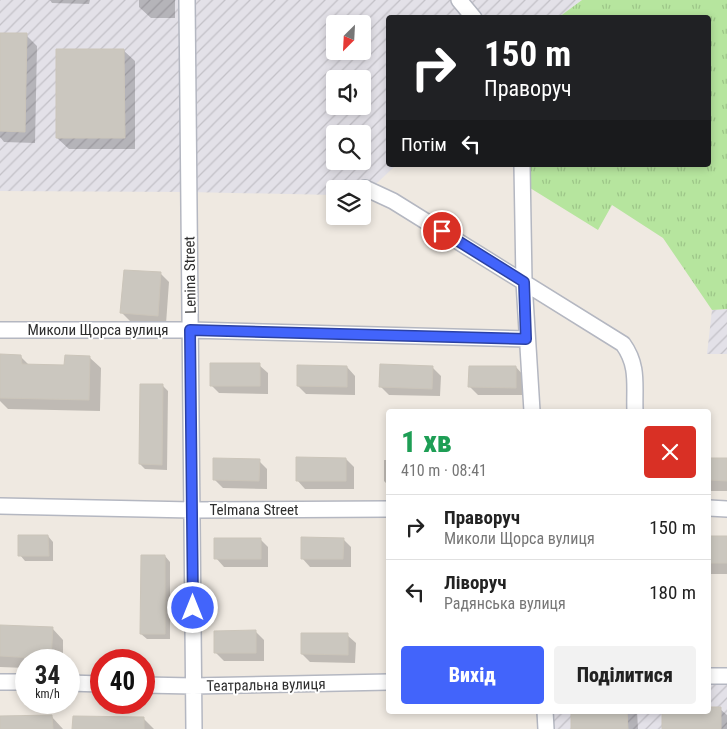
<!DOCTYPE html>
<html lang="uk">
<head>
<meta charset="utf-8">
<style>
  body { margin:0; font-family:"Roboto Condensed",sans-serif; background:#f2f2f2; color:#222; height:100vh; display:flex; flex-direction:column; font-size:19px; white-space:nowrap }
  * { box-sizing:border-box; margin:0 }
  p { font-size:16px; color:#767676 }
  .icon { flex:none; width:28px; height:28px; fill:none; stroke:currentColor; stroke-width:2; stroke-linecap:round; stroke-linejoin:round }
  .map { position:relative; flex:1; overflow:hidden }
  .side { position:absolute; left:386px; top:409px; width:325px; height:305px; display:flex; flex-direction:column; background:#fff; border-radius:5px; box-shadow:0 2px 8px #0003 }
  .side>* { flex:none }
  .guide { position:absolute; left:386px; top:15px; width:325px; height:152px; border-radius:5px; box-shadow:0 2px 8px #0003; background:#202124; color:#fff; overflow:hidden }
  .needle { width:32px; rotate:204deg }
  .tools { position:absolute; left:326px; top:15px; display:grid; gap:10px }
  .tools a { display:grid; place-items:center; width:45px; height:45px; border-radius:5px; background:#fff; box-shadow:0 2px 8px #0003; font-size:25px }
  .speed { position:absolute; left:15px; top:649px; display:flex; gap:10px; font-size:25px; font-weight:700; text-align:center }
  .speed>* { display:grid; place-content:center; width:65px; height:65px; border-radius:50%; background:#fff; box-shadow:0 2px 8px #0003; line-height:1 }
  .speed small { font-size:12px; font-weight:400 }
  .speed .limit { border:8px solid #d22; background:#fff; color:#111 }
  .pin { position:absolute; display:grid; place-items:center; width:42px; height:42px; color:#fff; margin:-21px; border:2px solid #fff; border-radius:50%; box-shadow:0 1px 5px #0007 }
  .me { position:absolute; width:55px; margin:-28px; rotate:0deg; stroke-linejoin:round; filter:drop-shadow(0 0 4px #0008) }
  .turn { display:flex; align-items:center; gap:18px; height:105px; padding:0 15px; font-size:22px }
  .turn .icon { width:65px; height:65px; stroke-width:2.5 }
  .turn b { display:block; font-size:35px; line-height:42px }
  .then { display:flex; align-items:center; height:48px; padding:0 15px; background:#0003; gap:10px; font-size:19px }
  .round { display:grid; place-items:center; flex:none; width:52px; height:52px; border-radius:5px; background:#f2f2f2 }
  .headline { display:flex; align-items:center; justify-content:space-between; height:85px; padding:0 15px }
  h1 { font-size:30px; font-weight:800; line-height:38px; color:#1e9e55 }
  .primary-button { display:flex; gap:10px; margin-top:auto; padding:10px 15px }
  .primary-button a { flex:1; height:58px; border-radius:5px; background:#4264fb; color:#fff; font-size:20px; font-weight:800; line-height:58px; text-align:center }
  .primary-button a+a { background:#f2f2f2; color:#222 }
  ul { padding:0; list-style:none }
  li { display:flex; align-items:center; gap:15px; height:65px; padding:0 15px; border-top:1px solid #e0e0e0 }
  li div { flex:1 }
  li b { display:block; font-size:19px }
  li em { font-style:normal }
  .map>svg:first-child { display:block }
  .industrial { fill:url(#industrial-furrows); fill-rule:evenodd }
  .grass { fill:url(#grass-tufts) }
  .shadow { fill:#0003 }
  .building { fill:#cbc7bf; stroke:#cbc5ba }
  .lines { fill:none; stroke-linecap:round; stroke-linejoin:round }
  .minor-casing { stroke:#b4b7c1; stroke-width:18 }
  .minor { stroke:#fff; stroke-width:15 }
  .route-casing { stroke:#2b41a3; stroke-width:12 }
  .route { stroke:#4264fb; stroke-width:9 }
  .labels { text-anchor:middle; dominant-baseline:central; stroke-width:4; stroke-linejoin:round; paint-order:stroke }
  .street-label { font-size:15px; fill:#2e2e2e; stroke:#fff }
</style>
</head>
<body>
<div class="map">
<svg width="727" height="729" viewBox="0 0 727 729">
  <defs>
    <pattern id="industrial-furrows" width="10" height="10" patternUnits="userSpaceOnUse" patternTransform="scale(1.25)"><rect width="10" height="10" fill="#e3e1e8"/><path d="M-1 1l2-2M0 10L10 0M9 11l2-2" fill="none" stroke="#c3c1c7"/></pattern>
    <pattern id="grass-tufts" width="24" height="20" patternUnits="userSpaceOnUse" patternTransform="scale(1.25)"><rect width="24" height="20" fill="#b6e59e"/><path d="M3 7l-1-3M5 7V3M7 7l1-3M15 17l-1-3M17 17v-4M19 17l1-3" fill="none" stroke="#9dc588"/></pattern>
  </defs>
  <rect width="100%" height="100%" fill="#efe9e1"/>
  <path class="industrial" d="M0,0H582L559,17L389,18V165H396L378,182L363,190L335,189V195L189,192L0,191ZM335,24H362V51H335ZM335,79H362V106H335ZM335,134H362V161H335Z
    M727,309V354H707L712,310Z
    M709,676H727V729H546L545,711H709Z"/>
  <path class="grass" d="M582,0H727V309L712,310L663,238L612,205L598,230L522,183V165H709V18L559,17Z"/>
  <path class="shadow" d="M50,0H90L89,4L52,3Z
    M139,0H175V18H151L139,7Z
    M0,34L26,35L37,46L35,143L4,142L0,137Z
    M123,50L135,61V149H69L57,138Z
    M161,274L169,282L166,324L130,321L122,313Z
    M0,355L20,356L30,366H66L89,357L101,368L100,411L8,409L0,401Z
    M259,365L268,373V394L219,393L211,385Z
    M347,367L355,376V395L306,394L298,386Z
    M432,367L441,376L440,396L389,395L381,387Z
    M516,367L524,376V395H478L470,387Z
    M163,386L168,391L167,470L145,469L140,464Z
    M346,459L354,467V489H305L297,480Z
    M709,459H727V491H709Z
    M384,460H389V486L384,481Z
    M259,461L267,469V489L223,488L214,479Z
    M48,536L53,542V561H25L20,555Z
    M388,537H389V558L387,557Z
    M709,537H727V574H709Z
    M260,539L268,547V567H224L216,558Z
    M343,539L351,547V567H310L302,558Z
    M165,556L170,562V639H147L141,634Z
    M0,626L52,628L63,640V660H26V668L0,667Z
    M256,632L264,640V661H224L216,653Z
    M388,632H389V654L388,653Z
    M347,635L356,643L355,663L310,662L302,654Z
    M709,708L720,709L727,715V729H663L709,711Z
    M572,711H637L638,729H572Z
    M0,717H52L63,729H0Z
    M143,718L154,729H74Z"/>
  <path class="building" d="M0,33H27L25,132L0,131Z
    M56,49H124L125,138H56Z
    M124,270L161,272L158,316L120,313Z
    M0,354L21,355L22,364L64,365L65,355L90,356L89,400L0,398Z
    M210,363H260V386H210Z
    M380,364L433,366L432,389L379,387Z
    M297,365L347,366V387L297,386Z
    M469,366H516V388L468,387Z
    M140,384H163L162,465L139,464Z
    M296,457L346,458V481H296Z
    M213,458L260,459L259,481L213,480Z
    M709,458H727V481L709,480Z
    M18,535H48L49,556H18Z
    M709,536H727V563H709Z
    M301,537L344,538L343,559H301Z
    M214,538H261V559H214Z
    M141,555H165V634H140Z
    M0,625L53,627L51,659L0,656Z
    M256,630V653H214V631Z
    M301,633H348V655L301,654Z
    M709,707H721V729H662V711H709Z
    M571,711H627L628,729H571Z
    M52,715L53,729H0V716Z
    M73,716L144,717V729H72Z"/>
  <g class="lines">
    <defs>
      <path id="minor" d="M187,0L194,729
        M459,0L474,18
        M522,165L524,282L532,411
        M365,188L393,201L623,344C639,366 634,386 635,411
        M0,330H190L526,339
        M0,506L192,510L389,509
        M709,508L727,509
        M709,676H727
        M0,682H26
        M69,683L101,684
        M144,685L193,686L389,682
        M545,711L546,729"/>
    </defs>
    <use href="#minor" class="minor-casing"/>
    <use href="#minor" class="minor"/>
  </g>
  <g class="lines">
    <defs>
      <path id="route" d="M193,608L190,330L526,339L524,282L442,231"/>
    </defs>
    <use href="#route" class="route-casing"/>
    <use href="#route" class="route"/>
  </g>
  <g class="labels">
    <g class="street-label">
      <text transform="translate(190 275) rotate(-91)">Lenina Street</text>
      <text x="98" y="330">Миколи Щорса вулиця</text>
      <text x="254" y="510">Telmana Street</text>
      <text transform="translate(266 685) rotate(-1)">Театральна вулиця</text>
    </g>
  </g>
</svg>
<div class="tools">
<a><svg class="needle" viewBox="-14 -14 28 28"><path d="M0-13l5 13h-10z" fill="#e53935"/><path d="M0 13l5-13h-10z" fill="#767676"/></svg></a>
<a><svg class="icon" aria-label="sound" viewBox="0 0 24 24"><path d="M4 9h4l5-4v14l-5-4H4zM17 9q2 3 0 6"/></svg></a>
<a><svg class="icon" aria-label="search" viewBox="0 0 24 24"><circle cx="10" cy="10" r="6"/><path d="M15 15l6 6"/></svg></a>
<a><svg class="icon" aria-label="layers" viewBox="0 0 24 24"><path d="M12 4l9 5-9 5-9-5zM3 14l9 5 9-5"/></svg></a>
</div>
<div class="speed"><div>34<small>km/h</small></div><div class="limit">40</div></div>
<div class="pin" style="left:442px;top:231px;background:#d93025"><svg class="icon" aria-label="arrive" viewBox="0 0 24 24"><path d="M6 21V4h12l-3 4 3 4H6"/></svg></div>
<svg class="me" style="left:193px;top:608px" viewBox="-20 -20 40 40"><circle r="17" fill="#4264fb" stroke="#fff" stroke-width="3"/><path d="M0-11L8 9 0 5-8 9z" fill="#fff"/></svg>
<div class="guide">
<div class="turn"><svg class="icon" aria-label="right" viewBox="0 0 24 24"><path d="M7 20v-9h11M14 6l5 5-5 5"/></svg><div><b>150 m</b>Праворуч</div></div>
<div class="then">Потім<svg class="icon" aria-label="left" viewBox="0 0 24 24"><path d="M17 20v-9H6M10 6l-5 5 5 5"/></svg></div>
</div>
<section class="side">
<div class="headline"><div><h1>1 хв</h1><p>410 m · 08:41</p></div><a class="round" style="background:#d93025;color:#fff"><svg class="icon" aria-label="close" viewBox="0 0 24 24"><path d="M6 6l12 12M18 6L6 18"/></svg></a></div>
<ul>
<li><svg class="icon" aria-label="right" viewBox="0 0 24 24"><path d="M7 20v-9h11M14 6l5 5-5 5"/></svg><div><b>Праворуч</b><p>Миколи Щорса вулиця</p></div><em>150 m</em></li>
<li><svg class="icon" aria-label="left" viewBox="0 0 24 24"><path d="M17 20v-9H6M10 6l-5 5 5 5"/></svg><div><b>Ліворуч</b><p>Радянська вулиця</p></div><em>180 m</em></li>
</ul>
<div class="primary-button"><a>Вихід</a><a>Поділитися</a></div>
</section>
</div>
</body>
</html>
